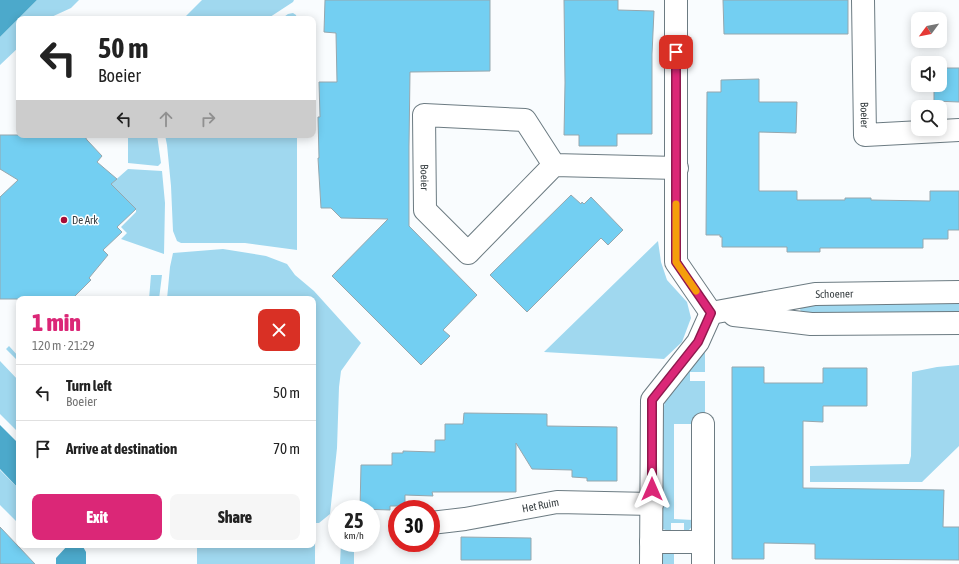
<!DOCTYPE html>
<html lang="en">
<head>
<meta charset="utf-8">
<style>
  body { margin:0; font-family:"Asap Condensed",sans-serif; background:#f6f6f6; color:#222; height:100vh; display:flex; flex-direction:column; font-size:15px; white-space:nowrap }
  * { box-sizing:border-box; margin:0 }
  p { font-size:13px; color:#767676 }
  .icon { flex:none; width:22px; height:22px; fill:none; stroke:currentColor; stroke-width:2; stroke-linecap:round; stroke-linejoin:round }
  .map { position:relative; flex:1; overflow:hidden }
  .side { position:absolute; left:16px; top:296px; width:300px; height:252px; display:flex; flex-direction:column; background:#fff; border-radius:8px; box-shadow:0 2px 10px #0003 }
  .side>* { flex:none }
  .top-card { position:absolute; left:16px; top:16px; width:300px; height:122px; border-radius:8px; box-shadow:0 2px 10px #0003; background:#fff; color:#222; overflow:hidden }
  .needle { width:26px; rotate:238deg }
  .tools { position:absolute; left:911px; top:12px; display:grid; gap:8px }
  .tools a { display:grid; place-items:center; width:36px; height:36px; border-radius:8px; background:#fff; box-shadow:0 2px 10px #0003; font-size:20px }
  .speed { position:absolute; left:328px; top:500px; display:flex; gap:8px; font-size:20px; font-weight:700; text-align:center }
  .speed>* { display:grid; place-content:center; width:52px; height:52px; border-radius:50%; background:#fff; box-shadow:0 2px 10px #0003; line-height:1 }
  .speed small { font-size:10px; font-weight:400 }
  .speed .limit { border:6px solid #d22; background:#fff; color:#111 }
  .pin { position:absolute; display:grid; place-items:center; width:34px; height:34px; color:#fff; margin:-17px; border-radius:8px; box-shadow:0 2px 6px #0006 }
  .me { position:absolute; width:44px; margin:-22px; rotate:0deg; stroke-linejoin:round; filter:drop-shadow(0 0 3px #0008) }
  .turn { display:flex; align-items:center; gap:14px; height:84px; padding:0 16px; font-size:18px }
  .turn .icon { width:52px; height:52px; stroke-width:2.5 }
  .turn b { display:block; font-size:28px; line-height:34px }
  .lanes { display:flex; align-items:center; height:38px; padding:0 16px; background:#0003; justify-content:center; gap:20px; direction:ltr }
  .lanes .off { opacity:.35 }
  .round { display:grid; place-items:center; flex:none; width:42px; height:42px; border-radius:8px; background:#f6f6f6 }
  .headline { display:flex; align-items:center; justify-content:space-between; height:68px; padding:0 16px }
  h1 { font-size:24px; font-weight:800; line-height:30px; color:#db2777 }
  .button { display:flex; gap:8px; margin-top:auto; padding:8px 16px }
  .button a { flex:1; height:46px; border-radius:8px; background:#db2777; color:#fff; font-size:16px; font-weight:800; line-height:46px; text-align:center }
  .button a+a { background:#f6f6f6; color:#222 }
  ul { padding:0; list-style:none }
  li { display:flex; align-items:center; gap:12px; height:56px; padding:0 16px; border-top:1px solid #e0e0e0 }
  li div { flex:1 }
  li b { display:block; font-size:15px }
  li em { font-style:normal }
  .map>svg:first-child { display:block }
  .green { fill:#a0d8ef }
  .water { fill:#4ca9cb }
  .building { fill:#73cff2; stroke:#96a7ae }
  .lines { fill:none; stroke-linecap:round; stroke-linejoin:round }
  .street-casing { stroke:#6c7b82; stroke-width:24 }
  .street { stroke:#fff; stroke-width:22 }
  .route-casing { stroke:#8e194d; stroke-width:10 }
  .route { stroke:#db2777; stroke-width:7 }
  .slow { stroke:#f59e0b; stroke-width:7 }
  .poi-dot { fill:#a70e37; stroke:#fff; stroke-width:1.5 }
  .labels { text-anchor:middle; dominant-baseline:central; stroke-width:3; stroke-linejoin:round; paint-order:stroke }
  .street-label { font-size:11px; fill:#373e41; stroke:#fff }
  .poi-label { font-size:11px; fill:#373e41; stroke:#fff; text-anchor:start }
</style>
</head>
<body>
<div class="map">
<svg width="959" height="564" viewBox="0 0 959 564">
  <rect width="100%" height="100%" fill="#f9fcfe"/>
  <path class="green" d="M37,0H79L71,8L47,19H19V47L0,65V37Z
    M202,0H294L293,2L267,19H183Z
    M293,13L296,15L297,19H281L288,14Z
    M128,135H157L161,163L158,166L128,163Z
    M165,135H297V250L245,243H181L177,241L173,231L171,186L167,145Z
    M128,169L162,171L165,203L164,254L121,239L127,233L121,227L136,212V209L111,184Z
    M658,241L661,262L667,280L687,302L691,318L682,342L664,359L544,352Z
    M223,249L266,256L287,264L295,275L314,291L361,343L341,371L339,387L337,448L330,514L319,523H313V299H167L170,267L173,253Z
    M151,275H162L159,299H149Z
    M959,302V316H808L801,312L800,309L802,305Z
    M9,346L19,357V362L6,349Z
    M705,352V372H690V381H705V424H674V519L693,520C692,526 691,531 684,532V523H671V532L663,529V414L665,399L671,388Z
    M0,361L19,381V433L0,414Z
    M959,365V446L922,482H810V466L909,464L911,456L912,372L937,367Z
    M0,470L19,489V524L0,505Z
    M313,530H315V564H197V545H313Z
    M341,543H354V564H340Z
    M662,552L674,553V564H662Z"/>
  <path class="water" d="M0,0H37L0,37Z
    M0,425L19,444V489L0,469Z
    M68,545H82L86,552V564H56V558Z"/>
  <path class="building" d="M325,0H490V71L410,72L409,146V226L477,295L443,330L450,336L421,365L332,276L388,219L341,218L331,208H321L318,158H319L318,117H320L319,82H337L336,33L324,32Z
    M564,0H618V10L654,11L652,54V134H617V146H579V135H564L565,83Z
    M723,0H848V34H724Z
    M940,68H959V102L934,101V85H940Z
    M759,79V102H797L796,133L759,132V191H797V200H845V198H871V200L930,201V191H959V230H948V239H923V248H820V252H787V247H722V237H720V235H706L707,92H721V80Z
    M0,135H84L87,140L102,156L97,162L117,179L111,184L136,209L117,227L122,232L103,250L108,255L89,278L91,280L72,299H0V197L18,180L0,169Z
    M571,195L581,204L582,202L584,204L591,197L623,230L608,245L601,238L527,312L490,275Z
    M732,367H764V383H823V368H867V406H823V422L803,421V488L944,490L943,527H959V560L815,559V544L764,543V559H732Z
    M464,413L547,414V426L617,427V481H587V478L572,477V470L532,469L516,443V492H432L433,496L405,495V506H390V510L360,509L361,465H392V453H403V451L435,452V440H445V424H463Z
    M0,527L18,546L35,564H0Z
    M461,537L531,538V560H461Z"/>
  <g class="lines">
    <defs>
      <g id="street">
        <path d="M676,0V262L711,313"/>
        <path id="s1" d="M863,0L865,135L959,130"/>
        <path id="s2" d="M554,165L525,120L424,115L425,210L468,253L554,165L677,168"/>
        <path id="s3" d="M711,313L815,294L959,292"/>
        <path d="M734,315L811,324L959,323"/>
        <path d="M703,424V564"/>
        <path id="s4" d="M431,523L465,519L557,502L652,504"/>
        <path d="M651,542H703"/>
        <path d="M651,564L652,400L698,342L711,313"/>
      </g>
    </defs>
    <use href="#street" class="street-casing"/>
    <use href="#street" class="street"/>
  </g>
  <g class="lines">
    <defs>
      <path id="route" d="M652,489V400L698,342L711,313L676,262V52"/>
    </defs>
    <use href="#route" class="route-casing"/>
    <use href="#route" class="route"/>
    <path class="slow" d="M676,204V262L696,291"/>
  </g>
  <circle class="poi-dot" cx="64" cy="220" r="4"/>
  <g class="labels">
    <g class="street-label">
      <text stroke="none"><textPath href="#s1" startOffset="115">Boeier</textPath></text>
      <text stroke="none"><textPath href="#s2" startOffset="217">Boeier</textPath></text>
      <text stroke="none"><textPath href="#s3" startOffset="125">Schoener</textPath></text>
      <text stroke="none"><textPath href="#s4" startOffset="111">Het Ruim</textPath></text>
    </g>
    <g class="poi-label">
      <text x="72" y="220">De Ark</text>
    </g>
  </g>
</svg>
<div class="tools">
<a><svg class="needle" viewBox="-14 -14 28 28"><path d="M0-13l5 13h-10z" fill="#e53935"/><path d="M0 13l5-13h-10z" fill="#767676"/></svg></a>
<a><svg class="icon" aria-label="sound" viewBox="0 0 24 24"><path d="M4 9h4l5-4v14l-5-4H4zM17 9q2 3 0 6"/></svg></a>
<a><svg class="icon" aria-label="search" viewBox="0 0 24 24"><circle cx="10" cy="10" r="6"/><path d="M15 15l6 6"/></svg></a>
</div>
<div class="speed"><div>25<small>km/h</small></div><div class="limit">30</div></div>
<div class="pin" style="left:676px;top:52px;background:#d93025"><svg class="icon" aria-label="arrive" viewBox="0 0 24 24"><path d="M6 21V4h12l-3 4 3 4H6"/></svg></div>
<svg class="me" style="left:652px;top:489px" viewBox="-20 -20 40 40"><path d="M0-17L14 15 0 8-14 15z" fill="#db2777" stroke="#fff" stroke-width="4"/></svg>
<div class="top-card">
<div class="turn"><svg class="icon" aria-label="left" viewBox="0 0 24 24"><path d="M17 20v-9H6M10 6l-5 5 5 5"/></svg><div><b>50 m</b>Boeier</div></div>
<div class="lanes"><svg class="icon" aria-label="left" viewBox="0 0 24 24"><path d="M17 20v-9H6M10 6l-5 5 5 5"/></svg><svg class="icon off" aria-label="ahead" viewBox="0 0 24 24"><path d="M12 20V5M6 11l6-6 6 6"/></svg><svg class="icon off" aria-label="right" viewBox="0 0 24 24"><path d="M7 20v-9h11M14 6l5 5-5 5"/></svg></div>
</div>
<section class="side">
<div class="headline"><div><h1>1 min</h1><p>120 m · 21:29</p></div><a class="round" style="background:#d93025;color:#fff"><svg class="icon" aria-label="close" viewBox="0 0 24 24"><path d="M6 6l12 12M18 6L6 18"/></svg></a></div>
<ul>
<li><svg class="icon" aria-label="left" viewBox="0 0 24 24"><path d="M17 20v-9H6M10 6l-5 5 5 5"/></svg><div><b>Turn left</b><p>Boeier</p></div><em>50 m</em></li>
<li><svg class="icon" aria-label="arrive" viewBox="0 0 24 24"><path d="M6 21V4h12l-3 4 3 4H6"/></svg><div><b>Arrive at destination</b></div><em>70 m</em></li>
</ul>
<div class="button"><a>Exit</a><a>Share</a></div>
</section>
</div>
</body>
</html>
